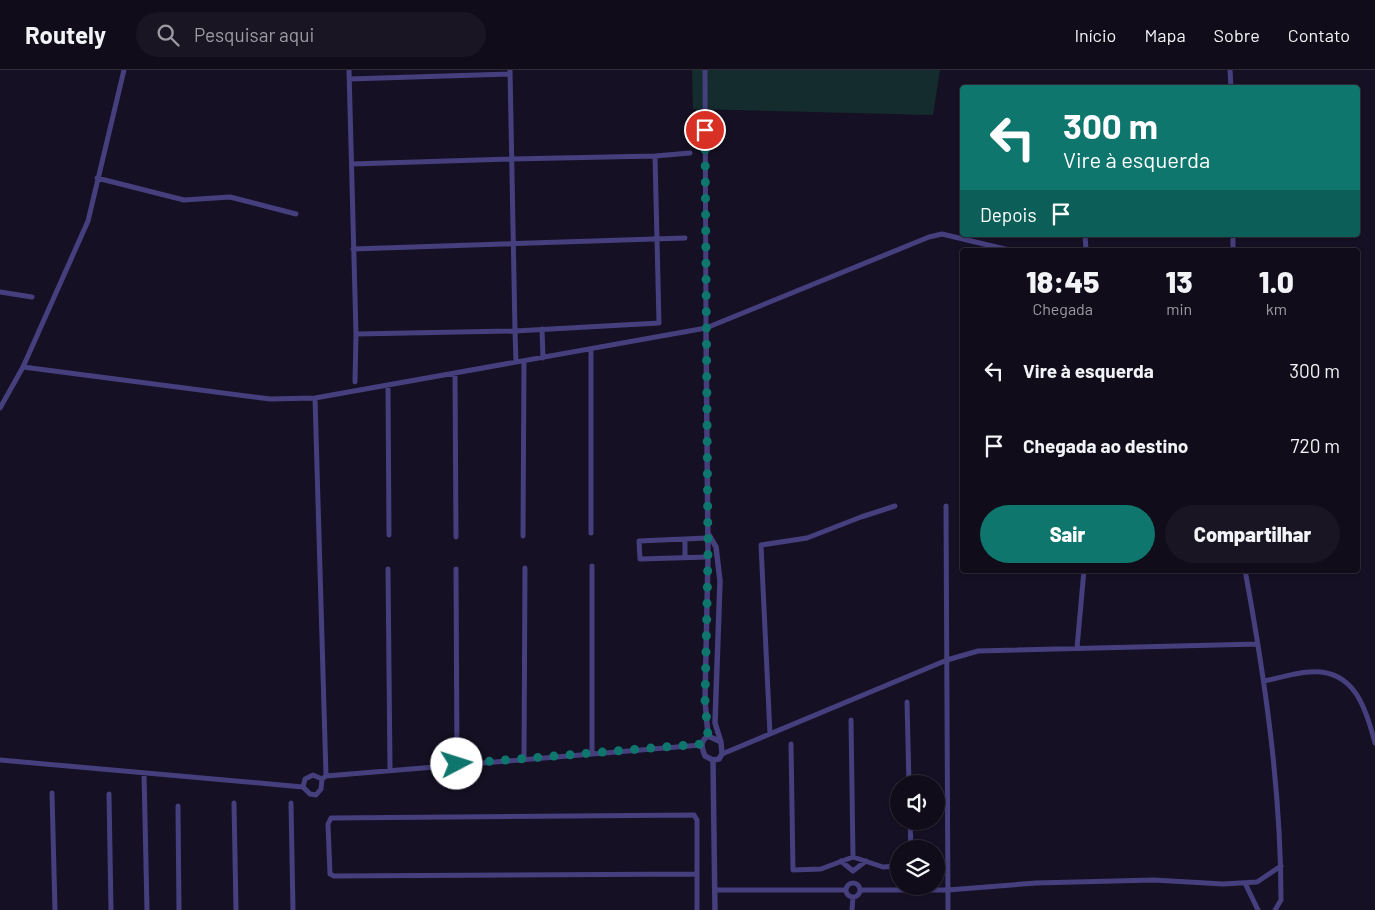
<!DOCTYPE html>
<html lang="pt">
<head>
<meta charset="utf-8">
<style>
  body { margin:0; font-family:Barlow,sans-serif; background:#191523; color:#f1f3f6; height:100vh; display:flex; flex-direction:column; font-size:19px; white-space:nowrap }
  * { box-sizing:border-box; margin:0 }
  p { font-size:16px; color:#9c9ba2 }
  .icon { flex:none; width:28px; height:28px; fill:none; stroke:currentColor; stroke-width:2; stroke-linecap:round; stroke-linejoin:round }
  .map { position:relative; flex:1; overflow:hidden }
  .side { position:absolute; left:960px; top:178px; width:400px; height:325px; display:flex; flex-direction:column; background:#100c1a; border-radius:5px; box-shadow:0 1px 4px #0004,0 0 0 1px #302c39 }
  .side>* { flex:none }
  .hud { position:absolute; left:960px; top:15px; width:400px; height:152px; border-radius:5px; box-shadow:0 1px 4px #0004,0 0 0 1px #302c39; background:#0f766e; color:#fff; overflow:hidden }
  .tools { position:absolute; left:890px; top:705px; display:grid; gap:10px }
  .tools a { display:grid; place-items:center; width:55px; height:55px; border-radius:50%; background:#100c1a; box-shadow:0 1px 4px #0004,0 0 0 1px #302c39; font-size:25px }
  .pin { position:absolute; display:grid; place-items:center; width:42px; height:42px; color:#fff; margin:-21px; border:2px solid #fff; border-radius:50%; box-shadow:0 1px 5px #0007 }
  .me { position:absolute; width:55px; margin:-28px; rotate:85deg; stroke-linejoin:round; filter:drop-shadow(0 0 4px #0008) }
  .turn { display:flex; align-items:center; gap:18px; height:105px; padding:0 20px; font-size:22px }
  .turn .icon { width:65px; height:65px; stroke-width:2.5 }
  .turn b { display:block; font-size:35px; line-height:42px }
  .then { display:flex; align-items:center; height:48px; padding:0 20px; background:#0003; gap:10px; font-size:19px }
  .eta { display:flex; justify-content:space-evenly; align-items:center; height:85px; text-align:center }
  .eta b { font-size:30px; font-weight:800; line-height:35px }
  .primary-button { display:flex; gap:10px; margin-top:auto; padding:10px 20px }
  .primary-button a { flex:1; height:58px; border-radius:30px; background:#0f766e; color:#fff; font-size:20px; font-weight:800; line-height:58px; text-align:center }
  .primary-button a+a { background:#191523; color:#f1f3f6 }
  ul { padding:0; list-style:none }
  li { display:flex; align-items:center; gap:15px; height:75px; padding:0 20px }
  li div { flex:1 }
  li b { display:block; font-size:19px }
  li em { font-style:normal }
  header { display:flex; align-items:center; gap:30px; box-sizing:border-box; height:70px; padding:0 25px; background:#100c1a; border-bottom:1px solid #302c39 }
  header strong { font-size:24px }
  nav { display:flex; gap:28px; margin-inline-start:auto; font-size:18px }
  .search { width:350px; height:45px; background:#191523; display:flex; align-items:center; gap:12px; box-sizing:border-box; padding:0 18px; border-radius:28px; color:#9c9ba2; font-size:19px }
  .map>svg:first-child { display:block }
  .green { fill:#142c2d }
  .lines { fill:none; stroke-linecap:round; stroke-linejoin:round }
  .minor { stroke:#453f7e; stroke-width:5 }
  .tertiary { stroke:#453f7e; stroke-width:5.5 }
  .route { stroke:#0f766e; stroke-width:9; stroke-dasharray:0 16.2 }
</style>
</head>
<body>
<header>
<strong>Routely</strong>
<div class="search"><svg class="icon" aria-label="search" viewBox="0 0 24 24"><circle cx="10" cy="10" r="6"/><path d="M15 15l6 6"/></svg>Pesquisar aqui</div>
<nav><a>Início</a><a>Mapa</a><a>Sobre</a><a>Contato</a></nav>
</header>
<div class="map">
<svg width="1375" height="840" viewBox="0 0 1375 840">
  <rect width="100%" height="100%" fill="#151023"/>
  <path class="green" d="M692,0H940L933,45L693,39Z"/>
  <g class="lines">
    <path class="minor" d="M349,0L356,264L355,312
      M510,0L515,261L659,253L655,86
      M705,0L706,258
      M1230,0L1231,18
      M349,9L510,4
      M352,94L512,89L655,86L690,83
      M97,108L184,130L230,127L296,144
      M1085,165L1086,180
      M1233,165V180
      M353,179L685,168
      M0,222L32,227
      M542,259L543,288
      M356,264L515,261L516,292
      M23,297L270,329L315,328L706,258L929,167L942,164L1009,180
      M455,303L456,467
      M388,315L389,465
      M315,328L326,706
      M0,338L23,297L88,151L124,0
      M946,436L948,840
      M591,463V279
      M523,466L524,291
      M707,468L639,471L640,489L708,487
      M685,469V487
      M388,499L390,699
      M456,499L457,694
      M1245,500C1265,609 1281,719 1281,830L1275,840
      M1077,578L1084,500
      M1264,611C1279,608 1294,603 1309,602C1354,598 1366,638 1375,673
      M907,632L909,714
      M851,650L853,787
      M770,664L761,475L807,468L861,447L895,436
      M791,674L793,800L821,799L853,787L883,797L899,796
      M592,683V496
      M722,684L947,590L978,581L1258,574
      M524,689L525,498
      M0,690L281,715L303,717L310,724L316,725L321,719L322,709L313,705L305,709L303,717
      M144,703L147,840
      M322,709L326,706L701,675
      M52,723L55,840
      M109,724L111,840
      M234,733L236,840
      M291,733L293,840
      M178,736L179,840
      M910,751L911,779
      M841,791L853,801
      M853,801L866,791
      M697,804L334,806L330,804L328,754L331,748L694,745L697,750V840
      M1245,813L1258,840
      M846 820a7 7 0 1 1 14 0a7 7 0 1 1-14 0Z
      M715,820H846
      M860,820H948L1036,813L1154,810L1223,814L1257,812L1281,796
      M852,840L853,827"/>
    <path class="tertiary" d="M706,258L708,487L705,630L708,666
      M708,463L716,477L720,511L715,653L721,672
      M708,666L721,672L722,684L719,689L713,690L705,686C702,678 699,672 708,666Z
      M713,690L715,840"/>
  </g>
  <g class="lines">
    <path class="route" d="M457,694L701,674L703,669L708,666L705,630L708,487L705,60"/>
  </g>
</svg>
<div class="tools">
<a><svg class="icon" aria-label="sound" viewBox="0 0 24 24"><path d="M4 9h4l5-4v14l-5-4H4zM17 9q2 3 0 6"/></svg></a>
<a><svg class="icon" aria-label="layers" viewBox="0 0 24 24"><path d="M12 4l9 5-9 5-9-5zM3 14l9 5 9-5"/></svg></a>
</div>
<div class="pin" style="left:705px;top:60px;background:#d93025"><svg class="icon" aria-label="arrive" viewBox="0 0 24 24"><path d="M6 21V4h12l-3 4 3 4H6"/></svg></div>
<svg class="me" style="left:457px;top:694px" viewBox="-20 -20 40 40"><circle r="19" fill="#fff"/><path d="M0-13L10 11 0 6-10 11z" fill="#0f766e"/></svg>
<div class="hud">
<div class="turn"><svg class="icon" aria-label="left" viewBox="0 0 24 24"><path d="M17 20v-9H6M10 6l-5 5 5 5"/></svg><div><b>300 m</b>Vire à esquerda</div></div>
<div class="then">Depois<svg class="icon" aria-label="arrive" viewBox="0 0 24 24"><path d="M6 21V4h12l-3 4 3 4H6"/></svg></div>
</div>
<section class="side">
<div class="eta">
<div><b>18:45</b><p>Chegada</p></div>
<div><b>13</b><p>min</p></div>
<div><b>1.0</b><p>km</p></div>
</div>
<ul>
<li><svg class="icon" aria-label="left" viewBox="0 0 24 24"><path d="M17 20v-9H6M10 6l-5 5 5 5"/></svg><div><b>Vire à esquerda</b></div><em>300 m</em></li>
<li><svg class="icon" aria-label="arrive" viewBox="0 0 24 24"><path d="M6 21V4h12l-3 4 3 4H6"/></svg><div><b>Chegada ao destino</b></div><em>720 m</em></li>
</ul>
<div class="primary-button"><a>Sair</a><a>Compartilhar</a></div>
</section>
</div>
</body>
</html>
